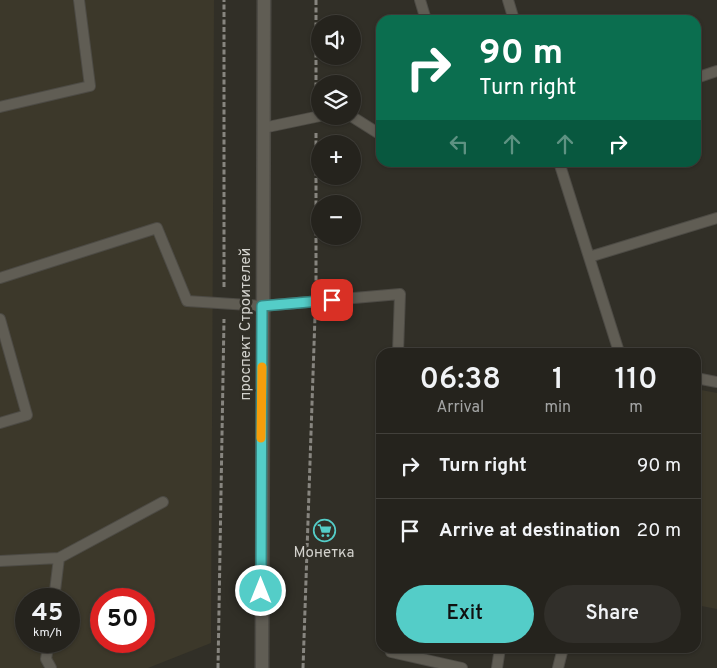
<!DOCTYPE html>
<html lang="en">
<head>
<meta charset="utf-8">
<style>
  body { margin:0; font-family:Overpass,sans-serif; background:#312f2a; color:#f1f3f6; height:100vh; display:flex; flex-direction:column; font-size:19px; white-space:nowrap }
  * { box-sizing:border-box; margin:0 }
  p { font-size:16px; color:#a3a4a4 }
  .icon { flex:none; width:28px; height:28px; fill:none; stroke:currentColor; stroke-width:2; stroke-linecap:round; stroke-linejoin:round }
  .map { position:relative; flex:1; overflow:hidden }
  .side { position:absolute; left:376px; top:348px; width:325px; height:305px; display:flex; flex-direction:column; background:#25231d; border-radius:15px; box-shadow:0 1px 4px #0004,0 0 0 1px #42403b }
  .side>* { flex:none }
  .guide { position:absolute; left:376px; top:15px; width:325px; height:152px; border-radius:15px; box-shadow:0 1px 4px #0004,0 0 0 1px #42403b; background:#0b6e4f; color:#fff; overflow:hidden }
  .buttons { position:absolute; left:311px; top:15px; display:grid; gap:10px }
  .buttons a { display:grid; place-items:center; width:50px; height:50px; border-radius:50%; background:#25231d; box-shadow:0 1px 4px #0004,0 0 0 1px #42403b; font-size:25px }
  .speed { position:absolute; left:15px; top:588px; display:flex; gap:10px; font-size:25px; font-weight:700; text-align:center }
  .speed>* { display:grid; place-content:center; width:65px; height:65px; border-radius:50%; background:#25231d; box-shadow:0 1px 4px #0004,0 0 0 1px #42403b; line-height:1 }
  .speed small { font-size:12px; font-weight:400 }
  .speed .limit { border:8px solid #d22; background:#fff; color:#111 }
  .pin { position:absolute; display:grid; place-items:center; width:42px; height:42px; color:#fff; margin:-21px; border-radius:10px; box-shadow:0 2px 8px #0006 }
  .me { position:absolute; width:55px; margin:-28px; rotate:0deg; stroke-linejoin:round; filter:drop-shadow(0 0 4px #0008) }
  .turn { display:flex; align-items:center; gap:18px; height:105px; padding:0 20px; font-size:22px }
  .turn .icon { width:65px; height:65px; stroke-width:2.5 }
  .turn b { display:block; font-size:35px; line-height:42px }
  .lanes { display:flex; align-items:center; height:48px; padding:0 20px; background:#0003; justify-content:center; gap:25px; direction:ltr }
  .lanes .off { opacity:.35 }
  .eta { display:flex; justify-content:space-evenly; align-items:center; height:85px; text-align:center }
  .eta b { font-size:30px; font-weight:600; line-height:35px }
  .primary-button { display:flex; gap:10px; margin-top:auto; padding:10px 20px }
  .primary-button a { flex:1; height:58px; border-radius:30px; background:#54cdc8; color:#111; font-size:20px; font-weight:600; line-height:58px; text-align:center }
  .primary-button a+a { background:#312f2a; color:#f1f3f6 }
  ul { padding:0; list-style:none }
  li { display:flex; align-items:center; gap:15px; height:65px; padding:0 20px; border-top:1px solid #42403b }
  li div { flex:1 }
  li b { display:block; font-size:19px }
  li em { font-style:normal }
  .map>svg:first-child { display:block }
  .built { fill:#3c382a; fill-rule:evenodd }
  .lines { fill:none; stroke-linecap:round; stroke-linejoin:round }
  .lane-casing { stroke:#4d4b45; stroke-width:12 }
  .secondary-casing { stroke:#4d4b45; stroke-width:15 }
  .path { stroke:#87857f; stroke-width:3; stroke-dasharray:5 2.5; stroke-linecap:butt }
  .lane { stroke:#605d54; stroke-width:10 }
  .secondary { stroke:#605d54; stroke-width:12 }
  .route-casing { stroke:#378582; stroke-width:12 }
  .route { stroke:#54cdc8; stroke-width:9 }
  .slow { stroke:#f59e0b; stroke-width:9 }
  .labels { text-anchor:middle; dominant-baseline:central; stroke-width:5; stroke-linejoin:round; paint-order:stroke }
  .street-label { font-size:15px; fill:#d2d1cc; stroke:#312f27 }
  .poi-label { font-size:15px; fill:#d2d1cc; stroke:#312f27 }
</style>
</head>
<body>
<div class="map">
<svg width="717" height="668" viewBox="0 0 717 668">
  <rect width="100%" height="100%" fill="#312f27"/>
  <path class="built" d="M0,0H214L211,643L148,668H0ZM26,599H69V641H26ZM101,599H144V641H101Z
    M696,389L717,393V609L696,605Z"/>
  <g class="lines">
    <defs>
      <path id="lane" d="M420,0L426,20
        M508,0L514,20
        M696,78L717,71
        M0,107L90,86L79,0
        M351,116L381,135
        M263,128L320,116
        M559,162L619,352
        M589,257L717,218
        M0,278L157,228L187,301L262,306L400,294L398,352
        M0,319L27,415L0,423
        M696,378L717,382
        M0,561L59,558L163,502
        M54,599L59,558
        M49,641L46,659L51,668
        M391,648V652L462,668
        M497,668L500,648
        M558,668L563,648"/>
      <path id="secondary" d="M262,668L264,0"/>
    </defs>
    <use href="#lane" class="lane-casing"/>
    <use href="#secondary" class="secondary-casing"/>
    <path class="path" d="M316,0V102
      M316,133V287
      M224,287V0
      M218,668L224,319
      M303,668L315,316"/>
    <use href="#lane" class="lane"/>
    <use href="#secondary" class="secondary"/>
  </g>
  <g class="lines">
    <defs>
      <path id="route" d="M261,591L262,306L332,300"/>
    </defs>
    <use href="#route" class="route-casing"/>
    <use href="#route" class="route"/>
    <path class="slow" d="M261,438L262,367"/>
  </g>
  <defs>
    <symbol id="supermarket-ring" viewBox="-11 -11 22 22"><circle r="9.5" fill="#312f27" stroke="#54cdc8" stroke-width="1.5"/><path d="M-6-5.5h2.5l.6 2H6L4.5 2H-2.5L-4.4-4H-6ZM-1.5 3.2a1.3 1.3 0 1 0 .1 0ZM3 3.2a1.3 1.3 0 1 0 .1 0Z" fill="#54cdc8"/></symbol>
  </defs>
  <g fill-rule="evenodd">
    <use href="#supermarket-ring" x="312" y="518" width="25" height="25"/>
  </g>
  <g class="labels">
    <g class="street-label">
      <text transform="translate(246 324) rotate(-90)">проспект Строителей</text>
    </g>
    <g class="poi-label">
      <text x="324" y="553">Монетка</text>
    </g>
  </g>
</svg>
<div class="buttons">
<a><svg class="icon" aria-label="sound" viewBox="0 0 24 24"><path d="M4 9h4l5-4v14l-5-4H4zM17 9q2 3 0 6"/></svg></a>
<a><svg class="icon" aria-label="layers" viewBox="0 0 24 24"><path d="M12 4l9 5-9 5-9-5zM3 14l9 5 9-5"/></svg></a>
<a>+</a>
<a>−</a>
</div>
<div class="speed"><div>45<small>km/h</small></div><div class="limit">50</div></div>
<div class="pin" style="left:332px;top:300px;background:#d93025"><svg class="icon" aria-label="arrive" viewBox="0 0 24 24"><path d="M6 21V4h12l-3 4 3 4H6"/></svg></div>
<svg class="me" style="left:261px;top:591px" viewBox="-20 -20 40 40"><circle r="17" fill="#54cdc8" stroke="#fff" stroke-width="3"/><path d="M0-11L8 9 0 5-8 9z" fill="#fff"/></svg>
<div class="guide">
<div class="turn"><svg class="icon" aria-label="right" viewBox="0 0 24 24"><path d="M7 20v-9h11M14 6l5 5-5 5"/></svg><div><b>90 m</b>Turn right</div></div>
<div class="lanes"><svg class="icon off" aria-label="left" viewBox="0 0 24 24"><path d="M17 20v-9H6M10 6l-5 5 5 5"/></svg><svg class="icon off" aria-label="ahead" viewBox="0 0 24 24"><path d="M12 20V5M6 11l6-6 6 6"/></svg><svg class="icon off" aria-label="ahead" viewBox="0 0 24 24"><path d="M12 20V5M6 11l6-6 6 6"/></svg><svg class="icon" aria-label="right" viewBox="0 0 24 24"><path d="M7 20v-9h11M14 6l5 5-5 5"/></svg></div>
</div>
<section class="side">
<div class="eta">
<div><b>06:38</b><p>Arrival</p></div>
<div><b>1</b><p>min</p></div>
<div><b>110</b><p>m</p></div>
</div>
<ul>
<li><svg class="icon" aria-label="right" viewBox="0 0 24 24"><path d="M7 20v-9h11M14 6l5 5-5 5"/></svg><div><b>Turn right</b></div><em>90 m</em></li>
<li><svg class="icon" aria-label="arrive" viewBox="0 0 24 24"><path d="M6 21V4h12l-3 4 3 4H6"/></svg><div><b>Arrive at destination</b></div><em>20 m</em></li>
</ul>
<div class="primary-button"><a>Exit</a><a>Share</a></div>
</section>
</div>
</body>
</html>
